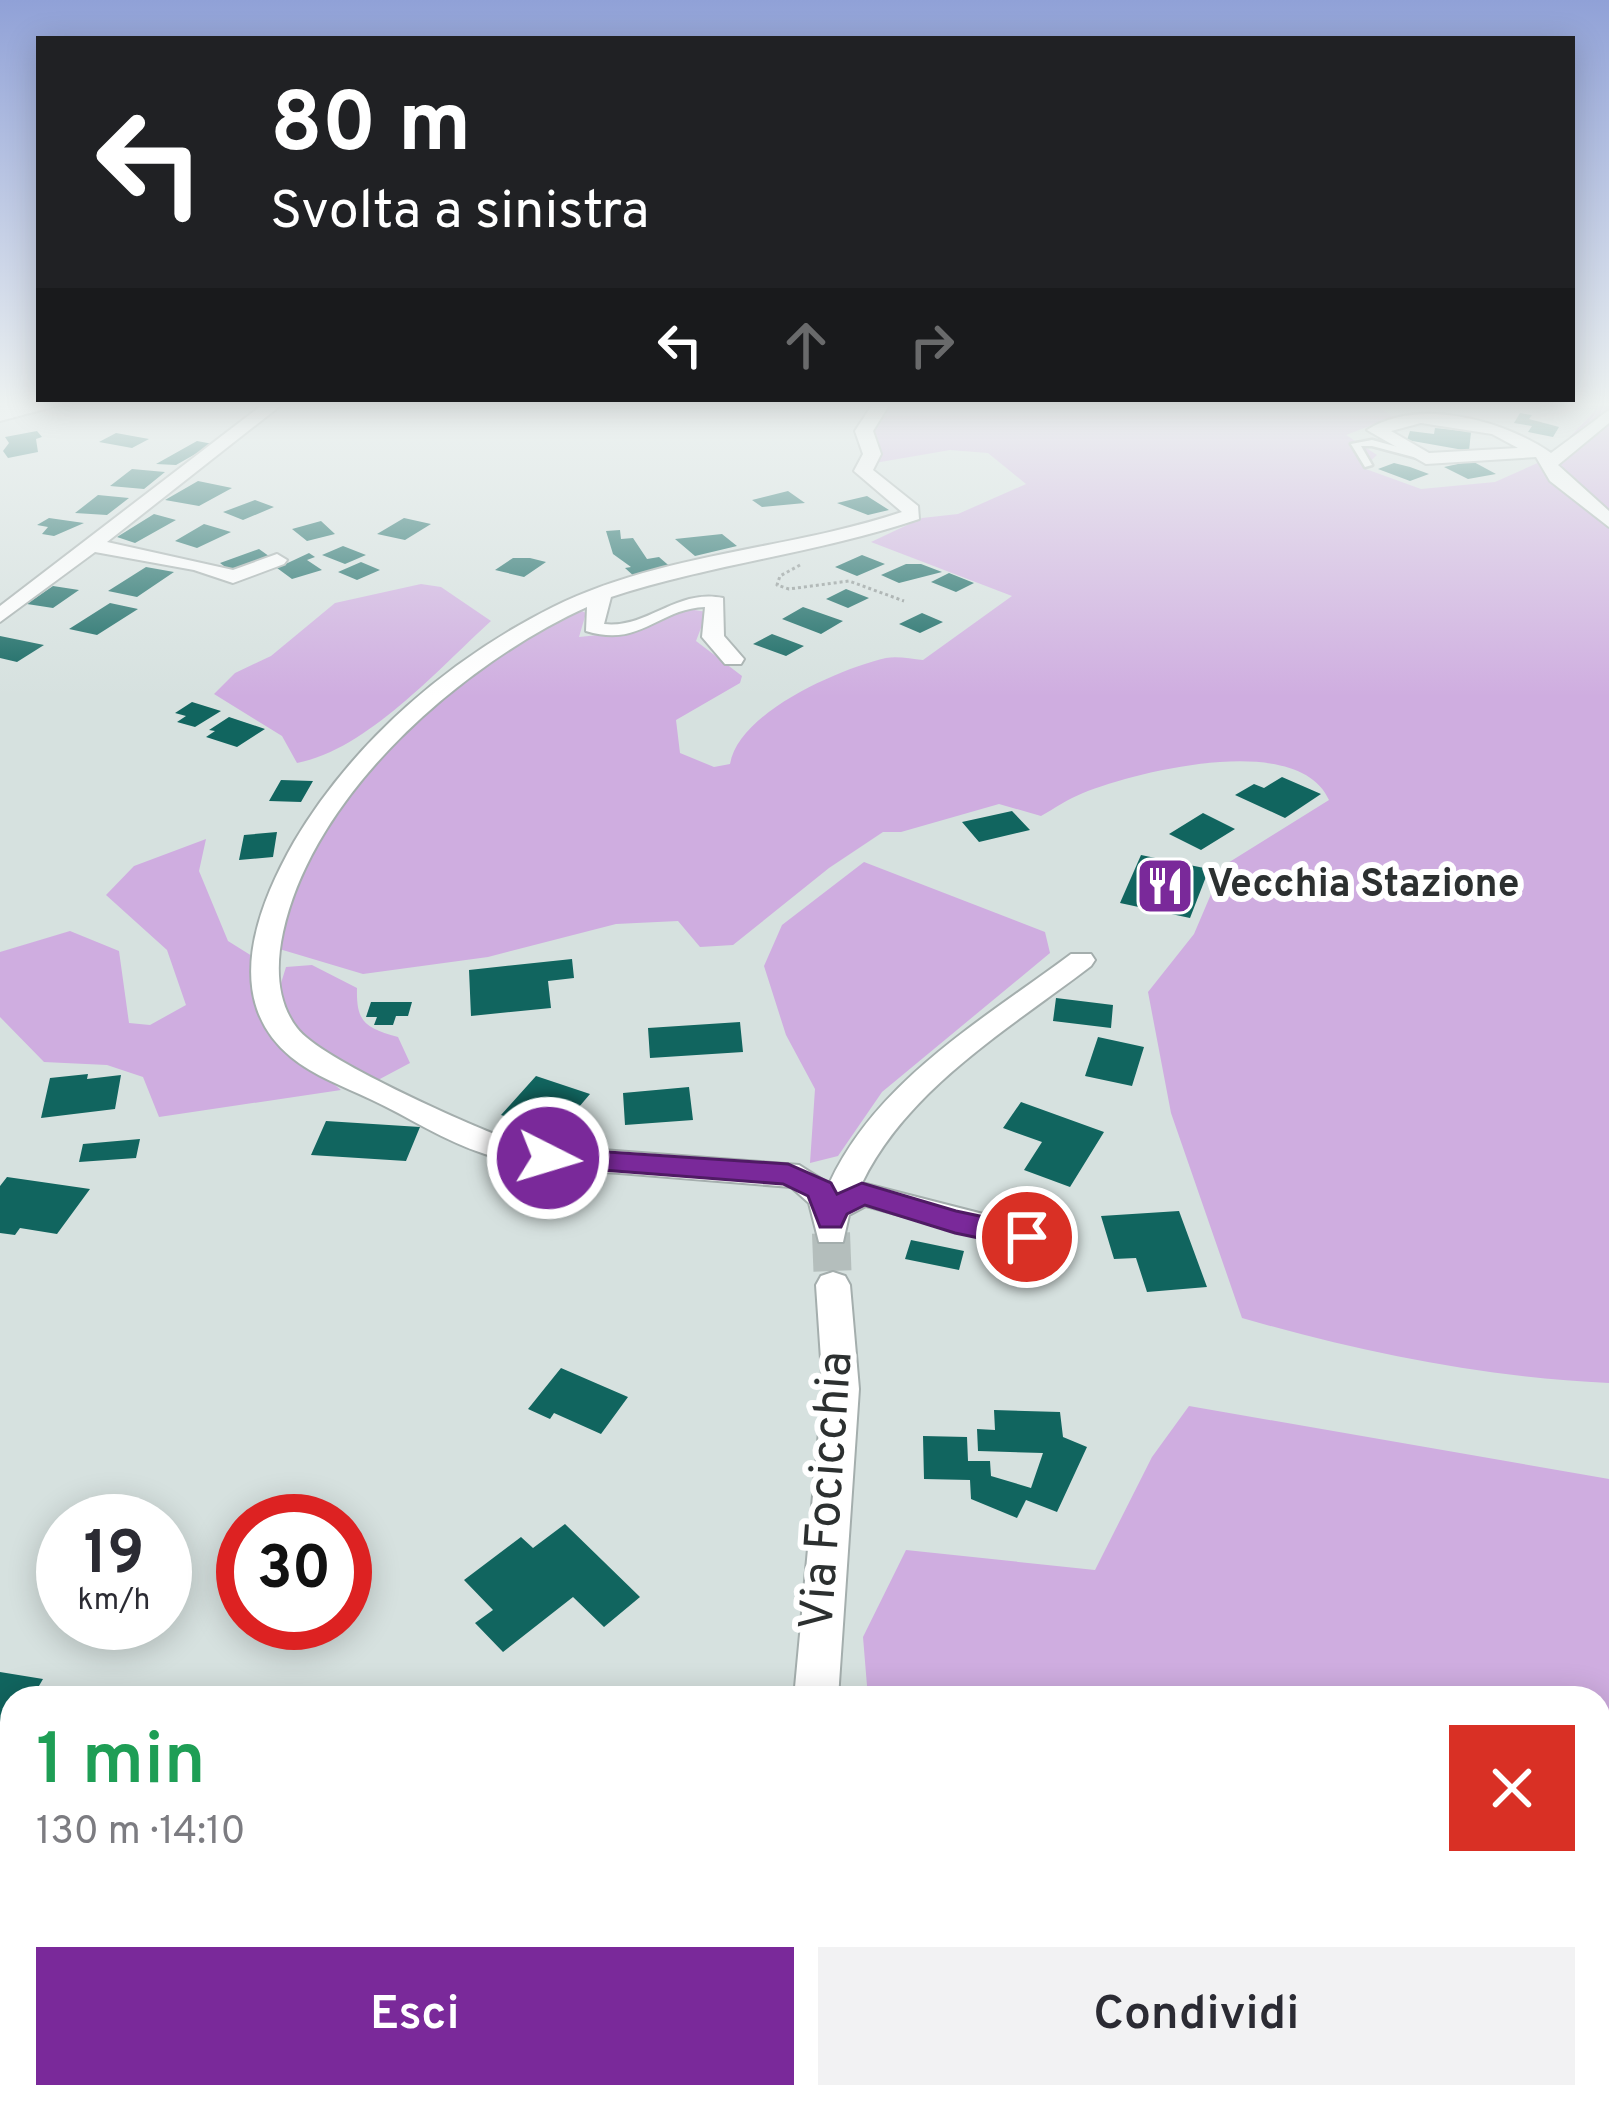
<!DOCTYPE html>
<html lang="it">
<head>
<meta charset="utf-8">
<style>
  body { margin:0; font-family:Overpass,sans-serif; background:#f2f2f3; color:#2b2b33; height:100vh; display:flex; flex-direction:column; font-size:45px; white-space:nowrap }
  * { box-sizing:border-box; margin:0 }
  p { font-size:39px; color:#7c7c81 }
  .icon { flex:none; width:66px; height:66px; fill:none; stroke:currentColor; stroke-width:2; stroke-linecap:round; stroke-linejoin:round }
  .map { position:relative; flex:1; overflow:hidden }
  .details { position:absolute; left:0px; top:1686px; width:1611px; height:423px; display:flex; flex-direction:column; background:#fff; border-radius:36px 36px 0 0; box-shadow:0 6px 30px #0003 }
  .details>* { flex:none }
  .top-card { position:absolute; left:36px; top:36px; width:1539px; height:366px; border-radius:0px; box-shadow:0 6px 30px #0003; background:#202124; color:#fff; overflow:hidden }
  .speed { position:absolute; left:36px; top:1494px; display:flex; gap:24px; font-size:60px; font-weight:700; text-align:center }
  .speed>* { display:grid; place-content:center; width:156px; height:156px; border-radius:50%; background:#fff; box-shadow:0 6px 30px #0003; line-height:1 }
  .speed small { font-size:30px; font-weight:400 }
  .speed .limit { border:18px solid #d22; background:#fff; color:#111 }
  .pin { position:absolute; display:grid; place-items:center; width:102px; height:102px; color:#fff; margin:-51px; border:6px solid #fff; border-radius:50%; box-shadow:0 3px 12px #0007 }
  .me { position:absolute; width:132px; margin:-66px; rotate:95deg; stroke-linejoin:round; filter:drop-shadow(0 0 9px #0008) }
  .turn { display:flex; align-items:center; gap:42px; height:252px; padding:0 36px; font-size:54px }
  .turn .icon { width:156px; height:156px; stroke-width:2.5 }
  .turn b { display:block; font-size:84px; line-height:102px }
  .lanes { display:flex; align-items:center; height:114px; padding:0 36px; background:#0003; justify-content:center; gap:60px; direction:ltr }
  .lanes .off { opacity:.35 }
  .round { display:grid; place-items:center; flex:none; width:126px; height:126px; border-radius:0px; background:#f2f2f3 }
  .head { display:flex; align-items:center; justify-content:space-between; height:204px; padding:0 36px }
  h1 { font-size:72px; font-weight:600; line-height:90px; color:#1e9e55 }
  .button { display:flex; gap:24px; margin-top:auto; padding:24px 36px }
  .button a { flex:1; height:138px; border-radius:0px; background:#7a299a; color:#fff; font-size:48px; font-weight:600; line-height:138px; text-align:center }
  .button a+a { background:#f2f2f3; color:#2b2b33 }
  .map>svg:first-child { display:block }
  .green { fill:#cfade0 }
  .building { fill:#11655f }
  .lines { fill:none; stroke-linecap:round; stroke-linejoin:round }
  .minor-tunnel { stroke:#b4bebc; stroke-width:38; stroke-dasharray:38 18; stroke-linecap:butt }
  .service-casing { stroke:#a4aead; stroke-width:5 }
  .minor-casing { stroke:#a4aead; stroke-width:4 }
  .secondary-casing { stroke:#a4aead; stroke-width:4 }
  .path { stroke:#8f9796; stroke-width:3; stroke-dasharray:3 3; stroke-linecap:butt }
  .service { fill:#fff; fill-rule:evenodd }
  .minor { fill:#fff; fill-rule:evenodd }
  .secondary { fill:#fff; fill-rule:evenodd }
  .route { fill:#7a299a; stroke:#4f1b64; stroke-width:3 }
  .labels { text-anchor:middle; dominant-baseline:central; stroke-width:12; stroke-linejoin:round; paint-order:stroke }
  .poi-label { font-size:39px; font-weight:bold; fill:#2c3030; stroke:#fff; text-anchor:start }
  .near-street-label { font-size:48px; fill:#2c3030; stroke:#fff }
</style>
</head>
<body>
<div class="map">
<svg width="1609" height="2107" viewBox="0 0 1609 2107">
  <rect width="100%" height="100%" fill="#d6e1df"/>
  <path class="green" d="M890,402H1395L1380,408L1393,417L1346,435L1377,455L1363,468L1421,489L1495,482L1551,457L1603,402H1609V1383C1482,1377 1364,1353 1242,1318L1171,1113L1148,992L1194,934L1223,866L1329,800C1299,731 1138,771 1083,793C1068,799 1055,808 1041,816L999,804L901,832H883L829,868L733,945L700,947L678,921L616,924L488,957L363,974L276,948C281,905 295,884 317,847C380,741 469,665 580,610L586,613L579,637L637,631L688,609L707,612L696,641L742,676L740,683L676,720L680,753L714,767L730,764C739,712 839,669 886,658C898,656 911,659 923,660L1012,596L871,542L922,518L958,514L1026,484L988,453L950,450L869,464L867,438Z
    M421,584L441,587L491,621C439,668 367,750 297,763L282,736L214,694L235,673L271,656L335,603Z
    M206,839L199,871L228,941L252,956L270,1031L341,1090L159,1117L143,1077L107,1065L44,1062L0,1017V952L70,931L119,951L129,1023L150,1025L186,1005L167,950L106,895L134,866Z
    M864,862L1045,932L1050,953L882,1092L838,1156L810,1163L815,1089L786,1035L764,966L782,925Z
    M312,965L357,988C356,1023 366,1028 398,1037L410,1063L378,1080C328,1056 302,1046 278,993L286,967Z
    M1189,1406L1609,1479V1726L1599,1727V1698H868L863,1637L906,1550L1095,1570L1152,1457Z
    M1599,1977L1609,1979V2107H1140L1132,2097H1599Z"/>
  <path class="building" d="M1520,413L1532,415L1529,419L1559,427L1553,437L1528,432L1532,426L1514,423Z
    M1435,428L1471,432L1469,451L1407,440L1410,431L1434,434Z
    M37,431L42,437L36,439L38,452L8,458L3,451L9,443L5,437Z
    M116,433L149,439L132,448L99,442Z
    M197,441L213,444L176,465L156,464Z
    M1472,461L1496,474L1468,479L1444,467Z
    M1394,463L1410,467L1429,474L1410,481L1378,469Z
    M132,469L165,472L144,489L110,486Z
    M198,481L232,488L199,506L165,500Z
    M788,491L805,503L762,507L752,500Z
    M98,495L129,498L107,515L75,513Z
    M867,496L889,510L868,515L837,503Z
    M255,500L274,507L243,520L223,512Z
    M154,514L176,520L135,543L117,537Z
    M49,518L84,523L54,536L42,534L48,527L37,525Z
    M404,518L431,524L405,540L377,534Z
    M321,521L335,534L307,541L292,529Z
    M204,524L231,532L197,548L175,541Z
    M620,530L621,539L633,538L647,559L659,557L674,570L636,578L625,568L631,567L613,554L606,531Z
    M722,534L737,546L695,556L675,539Z
    M343,546L366,555L345,564L322,555Z
    M259,549L273,559L232,572L220,563Z
    M309,553L315,557L307,560L322,570L292,579L277,568Z
    M862,555L885,564L857,576L835,567Z
    M513,558H530L546,562L524,577L495,570Z
    M361,562L380,570L357,580L338,572Z
    M906,564H921L942,572L899,583L881,575Z
    M146,567L174,572L137,597L108,591Z
    M949,573L974,583L956,592L931,582Z
    M53,586L79,590L53,608L27,604Z
    M846,589L869,598L848,608L826,599Z
    M110,603L138,609L97,635L69,629Z
    M803,607L843,621L821,634L782,619Z
    M922,613L943,622L920,633L899,624Z
    M772,634L804,646L786,656L753,644Z
    M0,636L44,645L17,662L0,658Z
    M192,702L221,711L195,727L177,722L186,716L175,713Z
    M229,717L265,729L237,747L206,737L215,731L209,730Z
    M1282,777L1321,794L1285,818L1235,795L1254,784L1264,788Z
    M281,780L313,781L301,802L269,801Z
    M1012,811L1030,830L979,842L962,822Z
    M1203,813L1235,829L1201,850L1169,834Z
    M277,832L273,857L239,860L244,835Z
    M1141,855L1209,869L1190,918L1120,903Z
    M572,959L574,978L548,981L551,1008L471,1016L469,970Z
    M1056,998L1113,1005L1111,1028L1053,1021Z
    M371,1002H412L408,1016H396L393,1025H374L377,1017H366Z
    M740,1022L743,1052L650,1058L648,1028Z
    M1098,1037L1144,1047L1132,1086L1085,1076Z
    M88,1074L87,1079L121,1075L115,1109L41,1118L50,1078Z
    M536,1076L590,1094L556,1134L501,1115Z
    M689,1087L693,1120L625,1125L623,1093Z
    M1021,1102L1104,1132L1070,1187L1024,1170L1042,1142L1003,1128Z
    M326,1121L420,1127L406,1161L311,1155Z
    M140,1139L136,1158L79,1162L83,1144Z
    M7,1177L90,1189L57,1234L20,1228L15,1235L0,1233V1186Z
    M1179,1211L1207,1287L1147,1292L1136,1258L1114,1259L1101,1216Z
    M911,1240L964,1251L959,1270L905,1259Z
    M561,1368L628,1397L601,1434L554,1413L550,1419L528,1409Z
    M994,1410L1060,1412L1063,1437L1087,1447L1057,1512L1026,1500L1017,1518L971,1499L970,1480L924,1479L923,1436L967,1437L968,1461H990L991,1476L1031,1488L1043,1453L978,1451L977,1429L995,1430Z
    M565,1524L640,1597L604,1627L573,1597L503,1652L475,1623L493,1610L464,1580L521,1537L533,1548Z
    M0,1672L43,1679L32,1698H12L11,1738L0,1736Z
    M944,2097H1028L1041,2107H938Z"/>
  <g class="lines">
    <path class="minor-tunnel" d="M831,1233L833,1285"/>
    <defs>
      <path id="service" d="M1372,440L1424,454L1425,456L1421,459L1372,446H1361L1372,465L1365,467L1351,444Z"/>
      <path id="minor" d="M266,402H285L107,542L233,570L277,554L287,560L284,564L233,583L194,570L95,552L0,622V606Z
        M874,402H891L873,431L881,454L873,470L918,506L919,519C818,553 712,564 611,597L604,624C647,629 677,588 723,598L724,636L744,659L741,664H725L702,637L705,607C657,609 641,648 586,631L587,607C462,664 314,792 283,932C276,964 276,1001 297,1028C320,1059 465,1123 507,1139L536,1145L799,1165L829,1184C876,1081 984,1019 1071,954H1091L1095,960L1091,966C1010,1028 908,1088 862,1183L1038,1228L1043,1237L1038,1246L1026,1249L866,1206L849,1215L843,1242H819L809,1203L791,1187C733,1182 676,1178 619,1173C573,1170 528,1169 485,1154C444,1141 409,1117 370,1099C343,1086 314,1076 291,1057C221,999 257,907 294,842C353,742 449,659 553,607C662,553 788,550 902,512L854,471L863,454L855,431Z
        M1609,410V423L1558,465L1609,511V527L1550,481L1536,457L1426,464L1367,430C1418,397 1504,420 1551,453ZM1421,423L1492,434L1518,448L1429,453L1391,431Z
        M833,1272L845,1276L850,1285L859,1389L838,1698H794L823,1389L816,1285L821,1276Z
        M1067,2097H1122L1126,2107H1071Z"/>
      <path id="secondary" d="M23,402H71L0,421V407Z
        M1599,1889L1609,1890V1958L1599,1957Z
        M12,2047V2097H42L38,2107H0V2052Z"/>
    </defs>
    <use href="#service" class="service-casing"/>
    <use href="#minor" class="minor-casing"/>
    <use href="#secondary" class="secondary-casing"/>
    <path class="path" d="M800,565L780,576L777,585L789,589L849,581L904,601"/>
    <use href="#service" class="service"/>
    <use href="#minor" class="minor"/>
    <use href="#secondary" class="secondary"/>
  </g>
  <linearGradient id="sky" x2="0" y2="1"><stop stop-color="#90a1d7"/><stop offset="0.58" stop-color="#edf2f1"/><stop offset="1" stop-color="#edf2f1" stop-opacity="0"/></linearGradient>
  <rect width="1609" height="697" fill="url(#sky)"/>
  <path class="route" d="M548,1148L788,1164L831,1183L837,1194L862,1183L956,1211L1027,1226L1037,1229L1042,1237L1037,1245L1027,1248L955,1233L865,1205L847,1214L841,1227H820L808,1196L783,1184L538,1165L534,1158Z"/>
  <defs>
    <symbol id="restaurant-square" viewBox="-11 -11 22 22"><rect x="-9" y="-9" width="18" height="18" rx="4" fill="#7a299a" stroke="#fff"/><path d="M-5-6h1v4h1v-4h1v4h1v-4h1v5L-1.5 .5V6h-2V.5L-5-1ZM5-6V6H3V1.5H1.5Q1.5-4 5-6Z" fill="#fff"/></symbol>
  </defs>
  <g fill-rule="evenodd">
    <use href="#restaurant-square" x="1132" y="853" width="66" height="66"/>
  </g>
  <g class="labels">
    <g class="poi-label">
      <text x="1207" y="886">Vecchia Stazione</text>
    </g>
    <g class="near-street-label">
      <text transform="translate(829 1491) rotate(-86)">Via Focicchia</text>
    </g>
  </g>
</svg>
<div class="speed"><div>19<small>km/h</small></div><div class="limit">30</div></div>
<div class="pin" style="left:1027px;top:1237px;background:#d93025"><svg class="icon" aria-label="arrive" viewBox="0 0 24 24"><path d="M6 21V4h12l-3 4 3 4H6"/></svg></div>
<svg class="me" style="left:548px;top:1158px" viewBox="-20 -20 40 40"><circle r="17" fill="#7a299a" stroke="#fff" stroke-width="3"/><path d="M0-11L8 9 0 5-8 9z" fill="#fff"/></svg>
<div class="top-card">
<div class="turn"><svg class="icon" aria-label="left" viewBox="0 0 24 24"><path d="M17 20v-9H6M10 6l-5 5 5 5"/></svg><div><b>80 m</b>Svolta a sinistra</div></div>
<div class="lanes"><svg class="icon" aria-label="left" viewBox="0 0 24 24"><path d="M17 20v-9H6M10 6l-5 5 5 5"/></svg><svg class="icon off" aria-label="ahead" viewBox="0 0 24 24"><path d="M12 20V5M6 11l6-6 6 6"/></svg><svg class="icon off" aria-label="right" viewBox="0 0 24 24"><path d="M7 20v-9h11M14 6l5 5-5 5"/></svg></div>
</div>
<section class="details">
<div class="head"><div><h1>1 min</h1><p>130 m · 14:10</p></div><a class="round" style="background:#d93025;color:#fff"><svg class="icon" aria-label="close" viewBox="0 0 24 24"><path d="M6 6l12 12M18 6L6 18"/></svg></a></div>
<div class="button"><a>Esci</a><a>Condividi</a></div>
</section>
</div>
</body>
</html>
